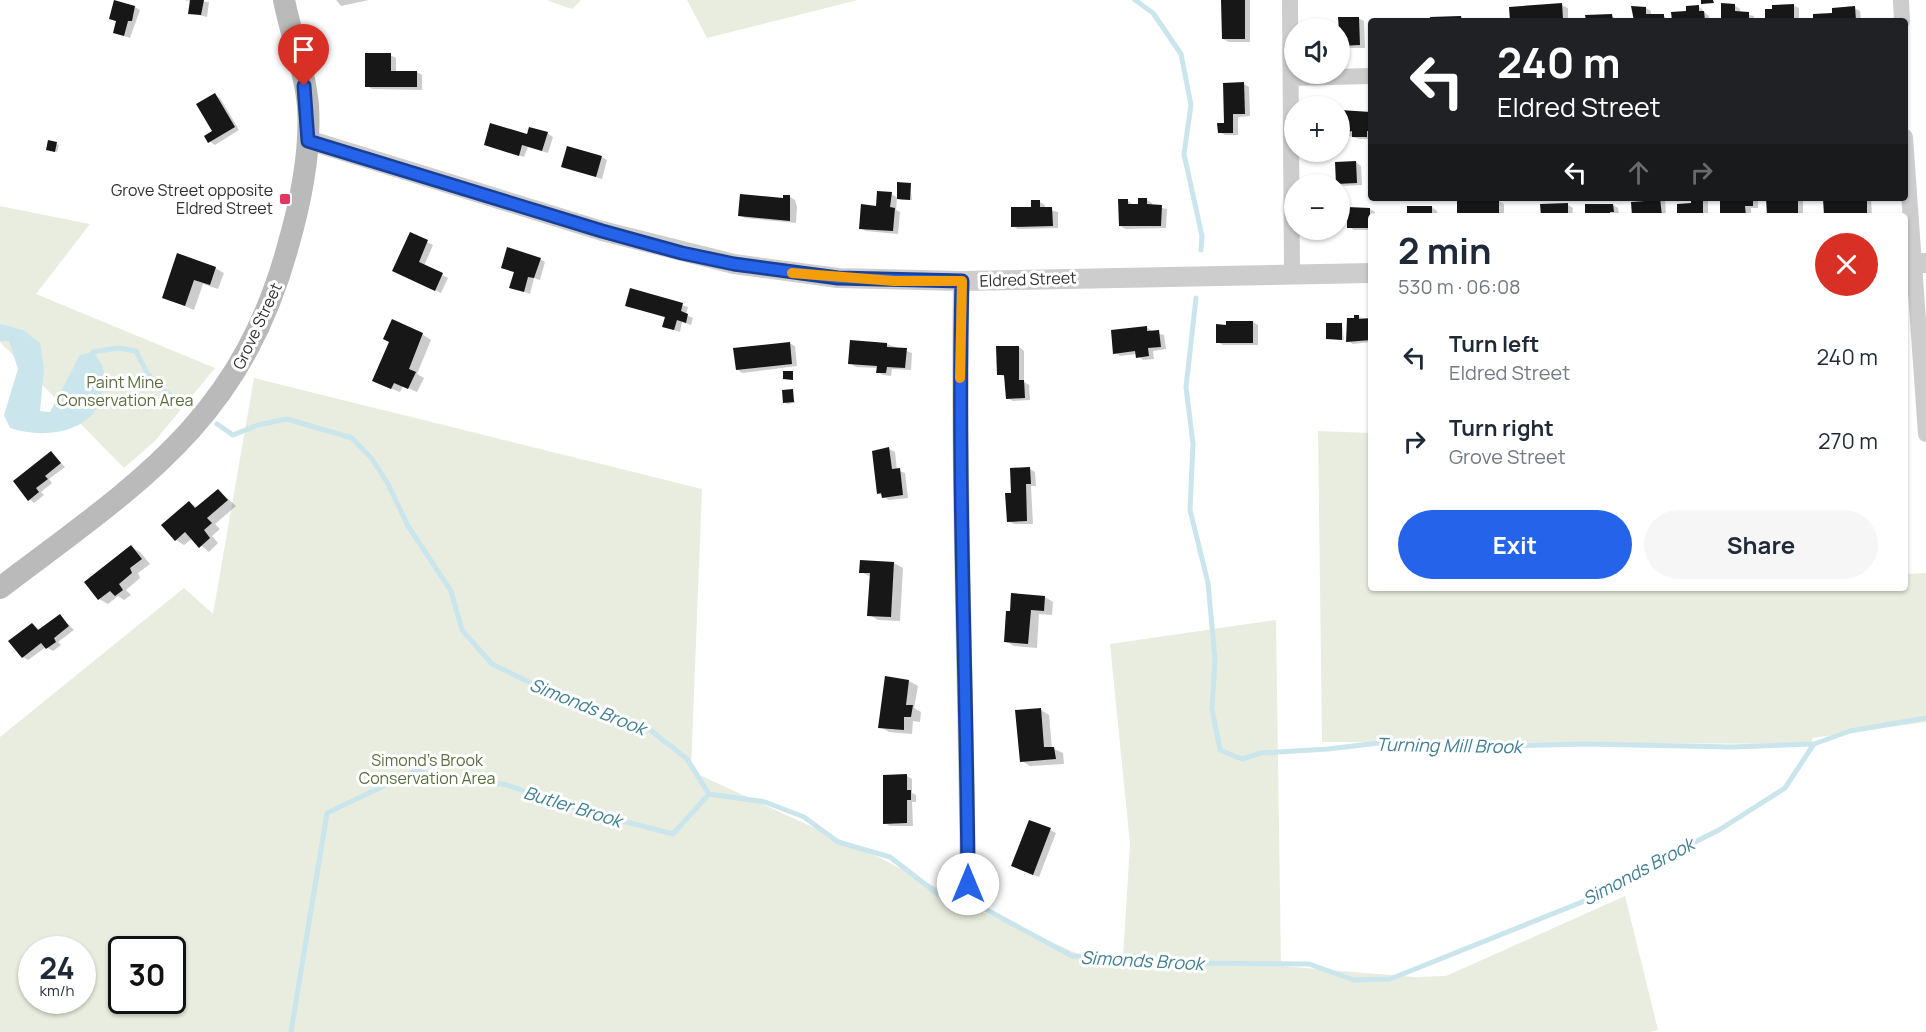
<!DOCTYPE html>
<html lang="en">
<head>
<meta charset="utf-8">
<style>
  body { margin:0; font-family:Manrope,sans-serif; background:#f6f6f7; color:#1f2937; height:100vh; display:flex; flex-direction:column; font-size:22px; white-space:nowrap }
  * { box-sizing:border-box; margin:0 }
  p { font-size:20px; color:#747a83 }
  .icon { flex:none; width:33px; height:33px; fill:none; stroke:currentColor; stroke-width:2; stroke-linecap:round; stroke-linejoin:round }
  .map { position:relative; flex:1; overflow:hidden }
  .sheet { position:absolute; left:1368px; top:213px; width:540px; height:378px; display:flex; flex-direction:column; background:#fff; border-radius:6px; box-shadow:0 2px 4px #0004 }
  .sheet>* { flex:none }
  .top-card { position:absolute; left:1368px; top:18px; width:540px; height:183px; border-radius:6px; box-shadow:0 2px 4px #0004; background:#202124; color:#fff; overflow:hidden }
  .controls { position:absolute; left:1284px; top:18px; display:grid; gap:12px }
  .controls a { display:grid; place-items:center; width:66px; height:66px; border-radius:50%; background:#fff; box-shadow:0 2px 4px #0004; font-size:30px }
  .speed { position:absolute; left:18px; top:936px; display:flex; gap:12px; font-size:30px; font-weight:700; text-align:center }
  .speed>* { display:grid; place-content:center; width:78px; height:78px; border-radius:50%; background:#fff; box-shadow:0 2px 4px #0004; line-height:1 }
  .speed small { font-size:15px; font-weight:400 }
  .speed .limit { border:3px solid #111; border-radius:9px; background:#fff; color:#111 }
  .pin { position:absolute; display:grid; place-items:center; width:51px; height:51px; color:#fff; margin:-62px -26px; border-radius:50% 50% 50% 0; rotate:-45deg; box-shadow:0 0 6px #0007 }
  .pin .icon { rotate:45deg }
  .me { position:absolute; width:66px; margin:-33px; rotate:0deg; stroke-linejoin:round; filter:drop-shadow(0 0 4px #0008) }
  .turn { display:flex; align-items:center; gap:21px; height:126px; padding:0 30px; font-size:27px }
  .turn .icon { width:78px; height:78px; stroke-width:2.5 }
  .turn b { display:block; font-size:42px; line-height:51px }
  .lanes { display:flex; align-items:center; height:57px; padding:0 30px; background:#0003; justify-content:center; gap:30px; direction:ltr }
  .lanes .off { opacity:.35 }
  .round { display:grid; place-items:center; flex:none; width:63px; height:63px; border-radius:32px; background:#f6f6f7 }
  .summary { display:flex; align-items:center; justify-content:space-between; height:102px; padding:0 30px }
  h1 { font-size:36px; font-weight:700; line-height:45px }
  .cta { display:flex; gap:12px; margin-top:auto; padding:12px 30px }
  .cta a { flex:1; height:69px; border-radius:36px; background:#2563eb; color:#fff; font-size:24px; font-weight:700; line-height:69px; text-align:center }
  .cta a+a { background:#f6f6f7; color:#1f2937 }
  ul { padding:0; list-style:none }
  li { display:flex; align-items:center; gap:18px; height:84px; padding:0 30px }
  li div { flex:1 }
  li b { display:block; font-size:22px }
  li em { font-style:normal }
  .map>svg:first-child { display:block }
  .green { fill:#e9eddf; fill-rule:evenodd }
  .water { fill:#cbe5ec }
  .shadow { fill:#0003 }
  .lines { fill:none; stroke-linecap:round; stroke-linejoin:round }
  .stream { stroke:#cbe5ec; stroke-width:5 }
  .building { fill:#171717 }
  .minor { stroke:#cdcdcd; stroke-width:16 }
  .tertiary { stroke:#cdcdcd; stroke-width:20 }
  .secondary { stroke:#bababa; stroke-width:22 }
  .route-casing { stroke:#184099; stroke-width:15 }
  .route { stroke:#2563eb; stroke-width:10 }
  .slow { stroke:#f59e0b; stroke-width:10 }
  .poi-dot { fill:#e33760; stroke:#fff; stroke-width:2 }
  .labels { text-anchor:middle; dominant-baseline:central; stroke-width:6; stroke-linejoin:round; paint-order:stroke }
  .poi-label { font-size:16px; fill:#303030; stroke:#fff; text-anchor:end }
  .street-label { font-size:16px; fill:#303030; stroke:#fff }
  .park-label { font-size:16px; fill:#5b6c3e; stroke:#fff }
  .water-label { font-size:18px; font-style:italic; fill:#3f7f92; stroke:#fff }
</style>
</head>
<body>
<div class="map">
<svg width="1926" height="1032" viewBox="0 0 1926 1032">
  <rect width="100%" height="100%" fill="#fff"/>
  <path class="green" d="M546,0H581L572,9Z
    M687,0H858L707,38Z
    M0,206L90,224L36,294L215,368L155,441L124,468L0,342Z
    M254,378L702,489L691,771L882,859L983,912L1101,964L1123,958L1130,844L1110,644L1276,620L1281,966L1415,977L1446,976L1625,896L1658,1030L1649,1032H0V737L184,588L213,614ZM32,950H82V1000H32ZM122,950H172V1000H122Z
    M1318,431L1371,433V588H1905V574L1926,573V722L1812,738L1813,744L1322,742Z"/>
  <path class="water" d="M0,324L23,330L40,343L44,369L40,411L50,412L80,355L93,352C96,357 102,363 103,368C105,373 103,382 103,387C100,433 44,440 10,428L4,415L18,369L9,341H0Z"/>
  <path class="shadow" d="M184,0L209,2L207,17L190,13L191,2Z
    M336,0H369L341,6Z
    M1223,0H1250V42H1229L1223,39Z
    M1562,5L1568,8V21H1512L1511,8Z
    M1734,5L1740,9V13L1754,16V21H1722Z
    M1793,5L1799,8V21H1766Z
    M135,7L140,10L130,38L114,32L117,22L111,18Z
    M1699,7L1709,16L1710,21H1673Z
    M1646,8L1651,11V16H1664L1670,21H1636Z
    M1854,8L1860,11L1861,21H1815Z
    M1612,16L1618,21H1587Z
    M1358,18L1364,21L1365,48H1346L1341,45Z
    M390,55L396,58V72H417L422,75V90L372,89L367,86Z
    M1244,84L1249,87L1250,116L1238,117V135H1225L1219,132L1226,124Z
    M215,95L220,98L239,130L215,145L209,141L214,131Z
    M1340,112L1371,113V139H1359L1340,133Z
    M547,133L553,137L548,153L528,147L524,157L486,144Z
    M49,142L59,145L57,152L50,151Z
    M602,157L607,160L602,179L563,167Z
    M1356,162L1361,166L1362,185L1343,186L1338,183Z
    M910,184L912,200H901L897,198L896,210L900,212L898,234L866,231L860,228L891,194L898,198Z
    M790,197L795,200L797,207L796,223L745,218L739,215Z
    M1646,198H1665L1666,216H1634L1646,202Z
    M1692,198H1708V216H1679L1693,204Z
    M1758,198V208H1751V216H1722L1721,199Z
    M1768,198H1803V216H1768Z
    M1825,198H1871L1872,216H1826Z
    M1127,200L1133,205L1139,206L1147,200L1152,203V206L1167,209L1166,228L1126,229L1120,226Z
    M1498,201L1504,204V216L1458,214Z
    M1040,202L1045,205V209L1058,212V228L1018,229L1012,226Z
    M1568,205L1573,208L1572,216H1542Z
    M1613,205L1618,208L1619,215L1587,216Z
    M1432,207L1437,211L1438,216H1409Z
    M1370,209L1375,212V216H1371V230H1354L1349,227Z
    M410,234L433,245L424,266L448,278L441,293L399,273Z
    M540,259L545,262L540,280L534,278L530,294L511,287L515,273L503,267Z
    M215,268L224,273L218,289L203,284L194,310L163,297Z
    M631,290L688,307L686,315L693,318L691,325L682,322L680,332L670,329L664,326L666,318L627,305Z
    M1359,317L1371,320V342L1353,344L1348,341Z
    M1253,322L1258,325V345H1223L1218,342L1227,326Z
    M1342,325L1344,340L1327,338Z
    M1147,327L1152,332L1164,335L1166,349L1153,351L1154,359L1143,360L1137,354L1120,356L1115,353Z
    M422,334L431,340L417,374L424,378L417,392L403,386L400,392L382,385Z
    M789,343L795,346L797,366L742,373L737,369Z
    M887,344L912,353L911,370L892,369L891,376L883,375L878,372V368L856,367L850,363Z
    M1019,347L1024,351V382L1029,385L1030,400L1013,401L1007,398L1006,377L998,374Z
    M792,391L795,403L787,404L784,402Z
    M889,449L895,452L897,470L905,473L908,498L889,500L878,493L873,452Z
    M51,453L65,467L49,479L52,483L41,492L44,495L34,503L29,499Z
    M1030,469L1035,472L1036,486H1031L1033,524H1014L1008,521L1012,495Z
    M218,490L236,506L215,524L220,529L212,536L218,543L209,552L193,538L184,545L176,540L189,502L198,508Z
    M131,547L140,552L150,564L138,573L140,578L126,590L131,595L124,600L118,596L108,604L99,599L86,582Z
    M861,561L894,563L903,568L900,621L878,620L869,615L871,577L861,572Z
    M1045,597L1053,602L1052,615L1039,614L1037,648L1014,646L1005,641L1007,613Z
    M60,616L74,630L58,642L61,645L53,651L46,647L28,660L23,657L33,624L40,630Z
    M887,678L909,681L918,686L914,708L921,712L920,722L913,721L912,734L889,732L880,727Z
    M1041,710L1049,715L1052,748L1063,753L1064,764L1030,766L1022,761Z
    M907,776L912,779V793L916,795V802H912L913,826H890L885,823Z
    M1050,830L1056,833L1039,877L1018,869Z"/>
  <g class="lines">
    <path class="stream" d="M1135,0L1153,13L1181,54L1191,105L1184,154L1202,236L1201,250
      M1196,298L1186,387L1193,444L1190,510L1208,583L1215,659L1212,709L1220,750L1242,759L1261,753L1328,749L1396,741L1465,747L1586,744L1732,747L1814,744
      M91,359L93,352L118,348L136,351L147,373L165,392L193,407
      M217,424L233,435L258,425L287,419L352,438L372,459L388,484L408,526L451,591L462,630L492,664L564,699L606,715L622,717L649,729L687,759L709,794L765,802L804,817L838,842L890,857L943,898L985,909L1072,956L1137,957L1164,963L1309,964L1354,980L1390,979L1607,892L1663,858L1719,830L1785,788L1814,744L1850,731L1926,718
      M291,1032L327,813L415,771L507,785L580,810L673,834L709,794"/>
  </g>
  <path class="building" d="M114,0L135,6L132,21H128L124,36L113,33L116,21L109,19Z
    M190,0H204L201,15L188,14Z
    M1221,0H1245V39H1222Z
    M1701,0H1713L1714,3L1701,4Z
    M1562,3L1563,19L1510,21L1509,7Z
    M1721,3L1735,4V11L1749,12V21H1721Z
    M1794,4V21H1765V9H1772V5Z
    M1699,5V11H1704L1705,21H1672L1671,12L1686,11V6Z
    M1631,6L1646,7V14H1664V21H1634Z
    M1855,6L1856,21H1813V14L1832,13V8Z
    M1612,14L1613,21H1586L1585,15Z
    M1461,16L1462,21H1431L1430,17Z
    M1338,17H1359L1360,45L1340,46Z
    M365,53H391V71H417V87H365Z
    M1244,82L1245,114H1233V133H1218L1217,123H1224L1223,83Z
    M215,93L235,127L208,143L204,136L212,131L196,104Z
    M1340,110L1371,112V131H1367V137H1352V131L1340,135Z
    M490,123L527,134L529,127L548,132L542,151L522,145L519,156L484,145Z
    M48,140L57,142L55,152L46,150Z
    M567,146L602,156L596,177L561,167Z
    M1356,161L1357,183L1336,184L1335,162Z
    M897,182L911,183L910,200L897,199Z
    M877,191L892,192L890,207L895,208L893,231L859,229L861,204L876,206Z
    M740,194L783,198V195H790V221L738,216Z
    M1138,198H1147V204L1162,205L1161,226H1119L1118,199H1128V204H1138Z
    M1644,198H1660L1662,216H1632L1631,202L1645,201Z
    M1691,198H1703V216H1677V204L1691,203Z
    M1720,198H1753V206H1745L1746,216H1720Z
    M1766,198H1798V216H1767Z
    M1823,198H1867V216H1824Z
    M1499,199V216L1457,215V200Z
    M1031,200H1040V207H1052L1053,226L1011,227V207H1031Z
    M1568,203V213H1564V216H1541L1540,204Z
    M1585,204H1613L1614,212H1610V216H1585Z
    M1407,206H1432V216H1407Z
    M1347,207L1370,208V228H1347Z
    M410,232L428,240L419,262L443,273L435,291L392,271Z
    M507,247L541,258L534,278L528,277L524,292L509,288L514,272L501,268Z
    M177,253L216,267L210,285L194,280L185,306L162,298Z
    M630,288L683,303L681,311L688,314L686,323L677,320L674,330L662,327L665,317L625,306Z
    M1354,315H1359V319L1371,318V340L1346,342L1347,318H1354Z
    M392,319L423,333L409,369L416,372L408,389L394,383L391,389L372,381L389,342L383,339Z
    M1226,321H1253V343H1216V324L1226,325Z
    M1326,323H1342V340L1326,339Z
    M1147,326V331L1159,330L1161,347L1148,348L1149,356L1136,358L1135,351L1113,354L1111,330Z
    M850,340L887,343V347L907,348L905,368L887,367L886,373H876L877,366L848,364Z
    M790,342L792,364L736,370L733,348Z
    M996,346H1019V380H1024L1025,398L1006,399L1004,375H997Z
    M783,371H793V380L783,379Z
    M793,389L794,402L783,403L782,390Z
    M889,447L892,469L900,468L903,495L882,498L881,493L877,494L872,451Z
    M51,451L61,463L45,476L48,479L36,488L39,492L28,501L13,481Z
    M1030,467L1031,484H1026L1027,521L1007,522L1005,493H1011L1010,468Z
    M218,489L228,500L207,518L212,523L204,530L210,538L199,548L185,532L175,541L161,525L189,501L195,508Z
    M131,545L142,559L130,568L132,573L119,584L123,590L115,596L110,591L98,600L84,582Z
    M860,560L894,562L891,617L867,616L870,573H859Z
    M1011,593L1045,596L1044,611L1031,610L1028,644L1004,642L1006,611H1010Z
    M60,614L69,626L54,638L56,642L46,649L41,643L22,658L8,641L32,623L38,630Z
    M885,676L909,680L906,705H913L911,717H904V730L878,728Z
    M1041,708L1044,747H1054L1056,759L1020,762L1015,710Z
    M907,774V790H911V800H907V823L883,824V775Z
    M1029,820L1051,828L1033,875L1011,866Z"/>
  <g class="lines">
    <path class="minor" d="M1290,0L1292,273
      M1901,0L1902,21
      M1291,78L1371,76
      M1905,137L1926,434
      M961,281C958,482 966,683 968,884"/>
    <path class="tertiary" d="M308,140L602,231L734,264L838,278L961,281L1371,273
      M1905,264L1926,263"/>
    <path class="secondary" d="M0,588C137,484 240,422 288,246C301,201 311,153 308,106C305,70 291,35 284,0"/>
  </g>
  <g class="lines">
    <defs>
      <path id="route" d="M304,86L308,141L602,231L682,253L734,264L838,278L962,281C957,482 967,683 968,884"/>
    </defs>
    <use href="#route" class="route-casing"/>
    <use href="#route" class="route"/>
    <path class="slow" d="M792,273L894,281H962L960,378"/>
  </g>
  <rect class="poi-dot" x="279" y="193" width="12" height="12" rx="3"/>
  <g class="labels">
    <g class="poi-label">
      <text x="273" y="190">Grove Street opposite<tspan x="273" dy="18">Eldred Street</tspan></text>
    </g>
    <g class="street-label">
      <text transform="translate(1028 279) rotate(-2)">Eldred Street</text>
      <text transform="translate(257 326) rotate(-65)">Grove Street</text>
    </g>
    <g class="park-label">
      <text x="125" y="382">Paint Mine<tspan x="125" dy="18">Conservation Area</tspan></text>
      <text x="427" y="760">Simond's Brook<tspan x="427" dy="18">Conservation Area</tspan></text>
    </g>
    <g class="water-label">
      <text transform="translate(588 706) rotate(22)">Simonds Brook</text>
      <text transform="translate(1449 745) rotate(1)">Turning Mill Brook</text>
      <text transform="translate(573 806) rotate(17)">Butler Brook</text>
      <text transform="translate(1638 871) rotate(-28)">Simonds Brook</text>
      <text transform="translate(1142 960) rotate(3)">Simonds Brook</text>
    </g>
  </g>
</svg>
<div class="controls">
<a><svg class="icon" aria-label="sound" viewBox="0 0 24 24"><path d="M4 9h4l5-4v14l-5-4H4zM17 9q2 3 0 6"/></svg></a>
<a>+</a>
<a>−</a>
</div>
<div class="speed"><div>24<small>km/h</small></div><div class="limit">30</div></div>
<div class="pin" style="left:304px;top:86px;background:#d93025"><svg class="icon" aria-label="arrive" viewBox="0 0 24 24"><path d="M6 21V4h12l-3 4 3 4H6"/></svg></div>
<svg class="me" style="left:968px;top:884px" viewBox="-20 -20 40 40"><circle r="19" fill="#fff"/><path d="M0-13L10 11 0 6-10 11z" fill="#2563eb"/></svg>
<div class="top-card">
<div class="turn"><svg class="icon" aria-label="left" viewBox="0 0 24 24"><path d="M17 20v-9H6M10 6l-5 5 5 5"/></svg><div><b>240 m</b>Eldred Street</div></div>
<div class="lanes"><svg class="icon" aria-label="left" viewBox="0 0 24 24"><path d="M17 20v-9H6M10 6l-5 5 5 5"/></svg><svg class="icon off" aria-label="ahead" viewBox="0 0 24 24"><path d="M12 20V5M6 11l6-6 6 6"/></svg><svg class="icon off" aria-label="right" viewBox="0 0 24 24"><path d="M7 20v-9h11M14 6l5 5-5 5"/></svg></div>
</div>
<section class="sheet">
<div class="summary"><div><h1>2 min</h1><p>530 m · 06:08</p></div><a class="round" style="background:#d93025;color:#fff"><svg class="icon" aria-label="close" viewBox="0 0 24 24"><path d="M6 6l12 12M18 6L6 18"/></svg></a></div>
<ul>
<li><svg class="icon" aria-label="left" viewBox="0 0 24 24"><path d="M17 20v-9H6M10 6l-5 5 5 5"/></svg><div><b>Turn left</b><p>Eldred Street</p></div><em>240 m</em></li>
<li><svg class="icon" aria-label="right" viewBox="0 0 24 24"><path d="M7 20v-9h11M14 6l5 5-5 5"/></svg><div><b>Turn right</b><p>Grove Street</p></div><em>270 m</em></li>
</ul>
<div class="cta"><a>Exit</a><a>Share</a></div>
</section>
</div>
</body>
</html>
